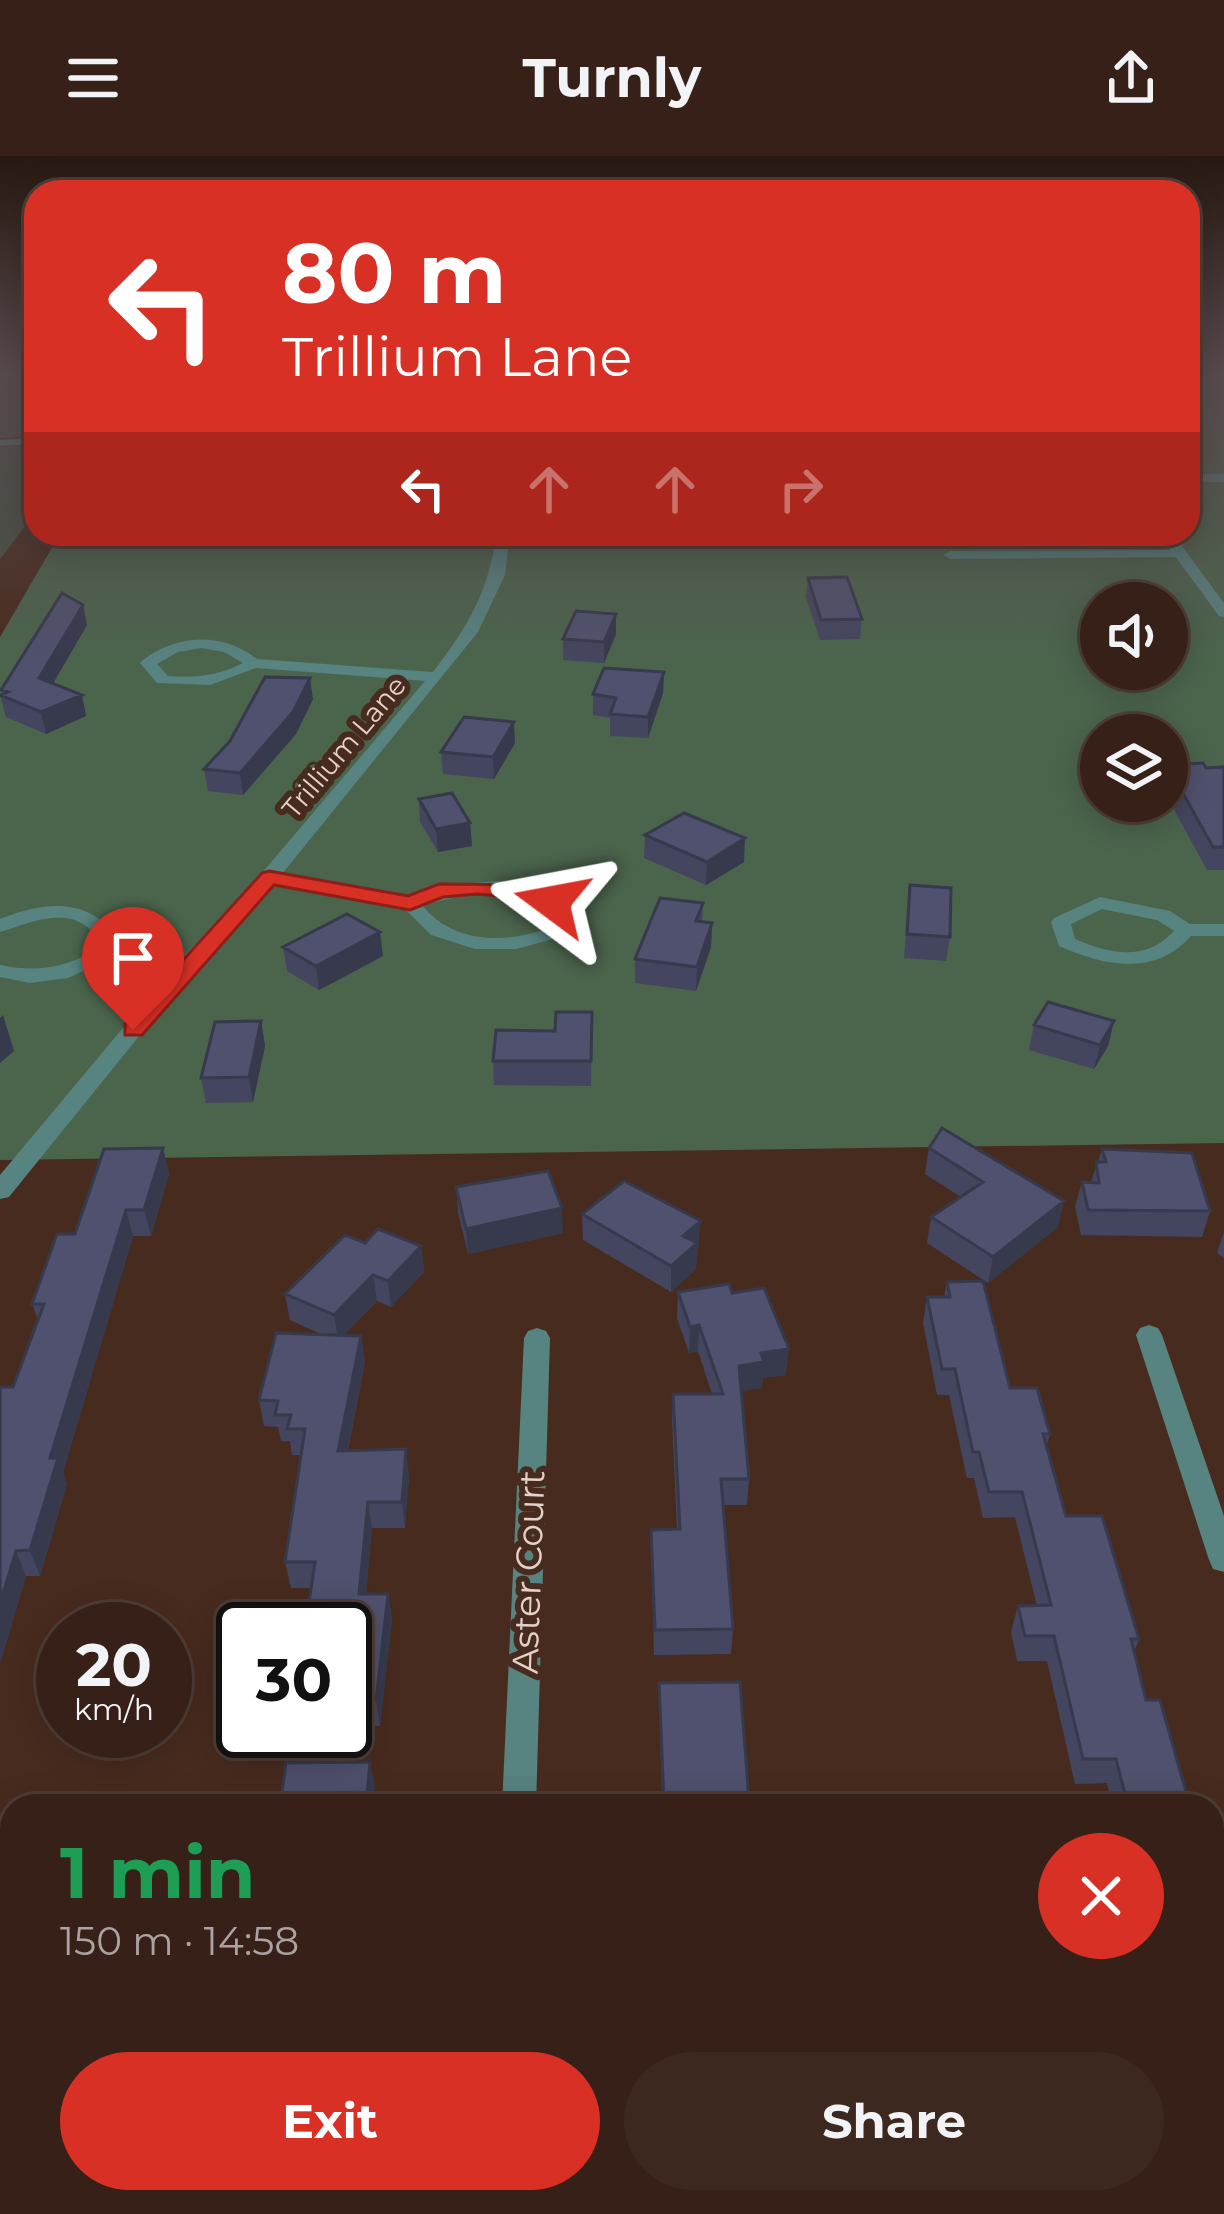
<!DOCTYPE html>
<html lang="en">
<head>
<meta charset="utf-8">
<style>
  body { margin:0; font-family:Montserrat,sans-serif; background:#3d2820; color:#f1f3f6; height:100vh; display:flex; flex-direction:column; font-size:45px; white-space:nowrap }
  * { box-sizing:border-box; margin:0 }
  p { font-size:39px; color:#aaa3a1 }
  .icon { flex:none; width:66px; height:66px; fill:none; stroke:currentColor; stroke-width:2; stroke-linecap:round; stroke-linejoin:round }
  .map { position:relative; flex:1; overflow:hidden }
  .side { position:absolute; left:0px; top:1638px; width:1224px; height:420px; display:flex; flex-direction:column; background:#362017; border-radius:36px 36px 0 0; box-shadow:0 6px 30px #0003,0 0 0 3px #503e36 }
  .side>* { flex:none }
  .banner { position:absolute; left:24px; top:24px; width:1176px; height:366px; border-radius:36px; box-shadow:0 6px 30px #0003,0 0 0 3px #503e36; background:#d93025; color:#fff; overflow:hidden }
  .buttons { position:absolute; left:1080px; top:426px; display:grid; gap:24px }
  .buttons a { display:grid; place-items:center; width:108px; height:108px; border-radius:50%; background:#362017; box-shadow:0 6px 30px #0003,0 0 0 3px #503e36; font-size:60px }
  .speed { position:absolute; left:36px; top:1446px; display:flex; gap:24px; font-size:60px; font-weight:700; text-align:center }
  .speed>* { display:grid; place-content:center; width:156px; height:156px; border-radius:50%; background:#362017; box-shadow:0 6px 30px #0003,0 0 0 3px #503e36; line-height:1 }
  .speed small { font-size:30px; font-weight:400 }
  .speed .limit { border:6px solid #111; border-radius:18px; background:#fff; color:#111 }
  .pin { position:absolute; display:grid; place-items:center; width:102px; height:102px; color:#fff; margin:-123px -51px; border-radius:50% 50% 50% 0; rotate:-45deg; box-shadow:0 0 12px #0007 }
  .pin .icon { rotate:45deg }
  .me { position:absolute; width:132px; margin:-66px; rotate:283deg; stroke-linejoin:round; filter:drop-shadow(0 0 9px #0008) }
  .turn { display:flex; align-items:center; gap:42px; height:252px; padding:0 60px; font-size:54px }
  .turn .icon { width:156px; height:156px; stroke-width:2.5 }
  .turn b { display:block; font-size:84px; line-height:102px }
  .lanes { display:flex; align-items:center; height:114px; padding:0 60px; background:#0003; justify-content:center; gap:60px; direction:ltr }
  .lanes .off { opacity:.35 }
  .round { display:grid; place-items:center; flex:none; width:126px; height:126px; border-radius:63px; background:#3d2820 }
  .headline { display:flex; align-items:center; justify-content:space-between; height:204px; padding:0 60px }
  h1 { font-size:72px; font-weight:700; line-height:90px; color:#1e9e55 }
  .button { display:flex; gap:24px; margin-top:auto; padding:24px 60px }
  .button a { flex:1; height:138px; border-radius:72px; background:#d93025; color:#fff; font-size:48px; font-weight:700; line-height:138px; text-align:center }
  .button a+a { background:#3d2820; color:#f1f3f6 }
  header { display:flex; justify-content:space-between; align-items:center; height:156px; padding:0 60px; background:#362017; font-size:54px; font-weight:700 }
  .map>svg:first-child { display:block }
  .green { fill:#435343 }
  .forest { fill:#4b644c; fill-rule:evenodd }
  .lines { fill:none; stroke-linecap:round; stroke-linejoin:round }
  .minor { fill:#578380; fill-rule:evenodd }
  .tertiary { fill:#578380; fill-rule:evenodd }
  .wall { fill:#44465f }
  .shaded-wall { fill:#37394d }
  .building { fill:#4f516e; stroke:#37394d; stroke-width:3 }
  .route { fill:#d93025; stroke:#8d1f18; stroke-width:3 }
  .labels { text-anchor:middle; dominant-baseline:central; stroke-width:12; stroke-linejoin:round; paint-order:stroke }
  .far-street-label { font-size:27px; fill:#e4d1c9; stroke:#482b1f }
  .near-street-label { font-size:36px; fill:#e4d1c9; stroke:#482b1f }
</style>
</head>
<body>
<header><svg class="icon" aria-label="menu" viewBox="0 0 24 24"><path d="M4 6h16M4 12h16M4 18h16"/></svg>Turnly<svg class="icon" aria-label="share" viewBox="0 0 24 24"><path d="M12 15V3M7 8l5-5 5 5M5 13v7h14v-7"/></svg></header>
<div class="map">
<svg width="1224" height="2058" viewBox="0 0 1224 2058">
  <rect width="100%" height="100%" fill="#482b1f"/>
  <path class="green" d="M0,218H36V279L0,282Z
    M36,288V356L0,403V291Z"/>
  <path class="forest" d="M1188,218H1224V987L0,1004V481L60,378H1188ZM1101,447H1167V513H1101ZM1101,579H1167V645H1101Z"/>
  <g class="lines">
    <path class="minor" d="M1188,318H1224V326H1188Z
      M496,378H510L505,419L478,476L282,718C308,723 390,743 411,740C470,731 518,704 569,757L572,761L561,781L516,793H475L431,779L404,752L273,727L195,811L9,1041L0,1043V1019L173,812L103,806L68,822L30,827L0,821V809C35,816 59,813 91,797L97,781C71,747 34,766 0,776V763C43,746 87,740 117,781L112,795L183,801L262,717L425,525L256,512L210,529L157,527L140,507L143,504C178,478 222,476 257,503L433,516C468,470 489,436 496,378ZM201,492L224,496L243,507C218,520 195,522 168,520L157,508L178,496ZM469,738L525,742L552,762L546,773C503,788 452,787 422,749Z
      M1181,394L1186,395V401L950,403L943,399L950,395Z
      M1100,741L1170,755L1190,768H1224V780H1191C1155,821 1104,810 1059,790L1051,766L1054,762ZM1102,753L1157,764L1174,775C1146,806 1110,798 1075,783L1071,768Z
      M1149,1169L1158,1172L1162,1179L1224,1360V1416L1213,1413L1209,1404L1136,1179L1140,1172Z
      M537,1172L546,1175L550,1182L536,1650H502L524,1182L528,1175Z
      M483,2046H523L524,2058H482Z"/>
    <path class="tertiary" d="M36,282V288L0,290V284Z
      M1159,378H1173L1224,447V461L1219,460Z"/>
  </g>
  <path class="wall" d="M808,422L862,463L860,483L820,484L806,441Z
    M87,469L53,527L82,539L86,560L46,578L6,561L0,539L3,538L1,534Z
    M616,478L604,507L563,504V483Z
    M664,516L663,537L648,582L610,580V562L593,559V538Z
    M313,543L296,578L243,639L208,635L204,613Z
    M515,587L494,623L443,618L441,596Z
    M1167,608L1206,612L1224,611V714H1207L1167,641Z
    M419,643L470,667L472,690L438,696L420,666Z
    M645,679L744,706L706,729L644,702Z
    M910,729L950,781L946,805L904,802Z
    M703,747L702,766L712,767L711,791L696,835L635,827V803Z
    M283,791L383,800L319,834L287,815Z
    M592,856L591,930L494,929L493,905Z
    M261,865L265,890L253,946L206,947L201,922Z
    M1114,865L1108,890L1094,913L1029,894L1034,869Z
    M163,992L169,1018L151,1080H133L63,1316L67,1328L40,1420H26L0,1507L13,1231L38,1164L32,1148Z
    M929,992L1058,1071L988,1127L927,1087L931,1061L961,1041L925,1018Z
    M1102,993L1210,1055L1202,1081L1081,1079L1075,1051L1082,1026H1091Z
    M456,1031L563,1077L468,1098L458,1056Z
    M582,1058L699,1090L697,1093L696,1113L671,1136L583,1084Z
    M1224,1076V1102L1217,1097Z
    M365,1087L421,1090L424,1116L391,1151L377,1145L344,1179L361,1180L365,1206L348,1294L409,1319L405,1372H372L366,1438H388L392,1463L380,1570L345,1571V1473L311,1432H291L285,1406L301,1299H292L290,1285H281L278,1271L264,1270L259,1244L323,1179L290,1164L285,1138Z
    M947,1126L1010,1232L1050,1278L1046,1291L1066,1360L1139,1483L1134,1496L1146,1544L1190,1650H1112L1107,1627L1075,1628L1047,1505H1017L1011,1476L1018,1450H1037L1015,1361L983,1362L974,1322H967L949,1239H937L923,1167L927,1141H944Z
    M678,1136L732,1137L786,1219L763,1222L762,1232L741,1235L749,1323L747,1349H723L733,1473L731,1498L654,1499L651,1374L677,1373L672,1264L673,1238H712L698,1195L689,1197L677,1162Z
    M659,1527L749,1645V1650H662Z
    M1212,1728L1224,1770V1875H1212Z
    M166,2046H294L287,2058H172Z
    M1124,2046H1212L1224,2058H1127Z"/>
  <path class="shaded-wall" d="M83,449L87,469L44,543L39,522Z
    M616,458V478L604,507V486Z
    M664,516L663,537L648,582V561Z
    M310,522L313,543L296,578L243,639L240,617Z
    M82,539L86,560L46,578L41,556Z
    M514,566L515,587L494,623L493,601Z
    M470,667L472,690L438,696L436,673Z
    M745,682L744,706L706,729L707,706Z
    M712,767L711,791L696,835L697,811Z
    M380,776L383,800L319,834L316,810Z
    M3,859L14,895L0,907V862Z
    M261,865L265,890L253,946L249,921Z
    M1114,865L1108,890L1094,913L1100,889Z
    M163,992L169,1018L151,1080L144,1054Z
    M1064,1045L1058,1071L988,1127L993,1101Z
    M562,1052L563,1077L468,1098L466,1073Z
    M126,1054L133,1080L63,1316L67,1328L40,1420L30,1394L50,1302Z
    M701,1065L696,1113L671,1136V1110L683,1080Z
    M421,1090L424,1116L391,1151L388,1125Z
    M373,1119L377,1145L338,1185L334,1159Z
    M699,1169L698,1195L689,1197L690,1171Z
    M361,1180L365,1206L342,1321L338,1295Z
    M789,1193L786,1219L763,1222L762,1232L737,1236L739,1210L761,1197Z
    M406,1293L409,1319L405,1372L402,1346Z
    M368,1346L372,1372L363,1463L359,1438Z
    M16,1395L26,1420L0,1507V1447Z
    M388,1438L392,1463L380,1570L376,1545Z
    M370,1606L375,1631L373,1650H366Z
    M97,2046H112L110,2058H94Z
    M266,2046H294L287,2058H259Z"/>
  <path class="building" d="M847,421L862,463L821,464L808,422Z
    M62,437L83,449L39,522L82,539L41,556L0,539L8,536L1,534Z
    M576,455L616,458L604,486L563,483Z
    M604,512L664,516L648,561L610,558L616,542L593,538Z
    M265,521L310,522L293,556L240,617L204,613L230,585Z
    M464,561L514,566L493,601L441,596Z
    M1203,607L1206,612L1224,611V691H1213L1167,609Z
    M452,637L470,667L436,673L419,643Z
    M684,657L745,682L707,706L645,679Z
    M910,729L951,732L950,781L907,778Z
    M660,742L703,747L696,765L712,767L697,811L635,803Z
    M347,758L380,776L316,810L283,791Z
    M1048,846L1114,865L1100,889L1034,869Z
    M556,856H592L591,905H493L496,874L555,875Z
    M261,865L249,921L201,922L215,866Z
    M942,972L1064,1045L993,1101L931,1061L983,1026L929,992Z
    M163,992L144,1054H126L50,1302H58L30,1394L16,1395L0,1447V1231H13L44,1148H32L57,1078H75L104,993Z
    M1102,993L1192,997L1210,1055L1088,1054L1082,1026L1099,1027L1096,1006H1106Z
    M548,1015L562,1052L466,1073L456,1031Z
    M624,1025L701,1065L683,1080L697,1087L671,1110L582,1058Z
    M378,1073L421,1090L388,1125L373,1119L334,1159L285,1138L345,1079L365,1087Z
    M983,1125L1010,1232H1037L1050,1278H1043L1066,1360H1102L1139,1483H1131L1146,1544H1160L1190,1650H1128L1116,1603H1083L1054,1480H1025L1018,1450L1051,1449L1022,1336H989L979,1296H973L955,1213H942L927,1141H950L947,1126Z
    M729,1128L732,1137L764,1132L789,1193L761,1197L764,1206L739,1210L749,1323H721L733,1473L655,1474L651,1374L680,1373L673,1238H723L699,1169L690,1171L678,1136Z
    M276,1177L361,1180L338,1295L406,1293L402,1346H368L359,1438H388L376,1545L345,1546V1473H305L315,1406H285L305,1273H287L291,1259H275L278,1245L259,1244Z
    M740,1526L749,1645L664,1646L659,1527Z
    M370,1606L366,1650H280L286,1607Z
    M1212,1728L1224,1770V1853H1212Z
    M1212,1956H1224V2058H1143L1140,2046H1212Z
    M0,1964H12V2046H97L94,2058H0Z
    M183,2046H266L259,2058H204Z
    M700,2046H865L866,2058H700Z"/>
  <linearGradient id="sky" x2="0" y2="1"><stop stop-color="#281811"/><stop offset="0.43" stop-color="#584a4d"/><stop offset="1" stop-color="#584a4d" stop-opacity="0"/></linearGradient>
  <rect width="1224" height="506" fill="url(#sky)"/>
  <path class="route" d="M269,715L408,740L439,728L524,729L563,746L552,753L520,742L477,738L443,741L410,754L274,729L142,879H125V868L262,717Z"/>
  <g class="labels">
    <g class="far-street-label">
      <text transform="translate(344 591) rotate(-50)">Trillium Lane</text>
    </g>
    <g class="near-street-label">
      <text transform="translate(528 1416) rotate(-88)">Aster Court</text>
    </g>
  </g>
</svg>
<div class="buttons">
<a><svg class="icon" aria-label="sound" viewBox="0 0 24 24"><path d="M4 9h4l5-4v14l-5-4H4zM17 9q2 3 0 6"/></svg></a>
<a><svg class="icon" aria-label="layers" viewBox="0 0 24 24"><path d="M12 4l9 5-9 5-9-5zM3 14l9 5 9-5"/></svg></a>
</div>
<div class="speed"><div>20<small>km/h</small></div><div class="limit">30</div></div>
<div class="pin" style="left:133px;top:874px;background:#d93025"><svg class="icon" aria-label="arrive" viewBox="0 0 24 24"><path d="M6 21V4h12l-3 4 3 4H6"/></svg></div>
<svg class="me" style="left:552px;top:746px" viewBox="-20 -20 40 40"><path d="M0-17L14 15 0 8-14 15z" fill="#d93025" stroke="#fff" stroke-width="4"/></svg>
<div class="banner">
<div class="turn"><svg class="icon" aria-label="left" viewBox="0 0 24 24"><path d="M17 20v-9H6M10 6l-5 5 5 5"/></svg><div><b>80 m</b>Trillium Lane</div></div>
<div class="lanes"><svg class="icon" aria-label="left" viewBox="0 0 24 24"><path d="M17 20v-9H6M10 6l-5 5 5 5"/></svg><svg class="icon off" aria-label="ahead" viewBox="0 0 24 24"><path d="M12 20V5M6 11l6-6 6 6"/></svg><svg class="icon off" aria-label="ahead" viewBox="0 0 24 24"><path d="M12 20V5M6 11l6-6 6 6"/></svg><svg class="icon off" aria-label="right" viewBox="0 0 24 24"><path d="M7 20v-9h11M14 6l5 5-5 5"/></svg></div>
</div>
<section class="side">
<div class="headline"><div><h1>1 min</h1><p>150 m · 14:58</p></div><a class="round" style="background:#d93025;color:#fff"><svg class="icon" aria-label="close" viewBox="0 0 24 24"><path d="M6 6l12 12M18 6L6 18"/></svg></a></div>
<div class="button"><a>Exit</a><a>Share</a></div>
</section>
</div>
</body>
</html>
